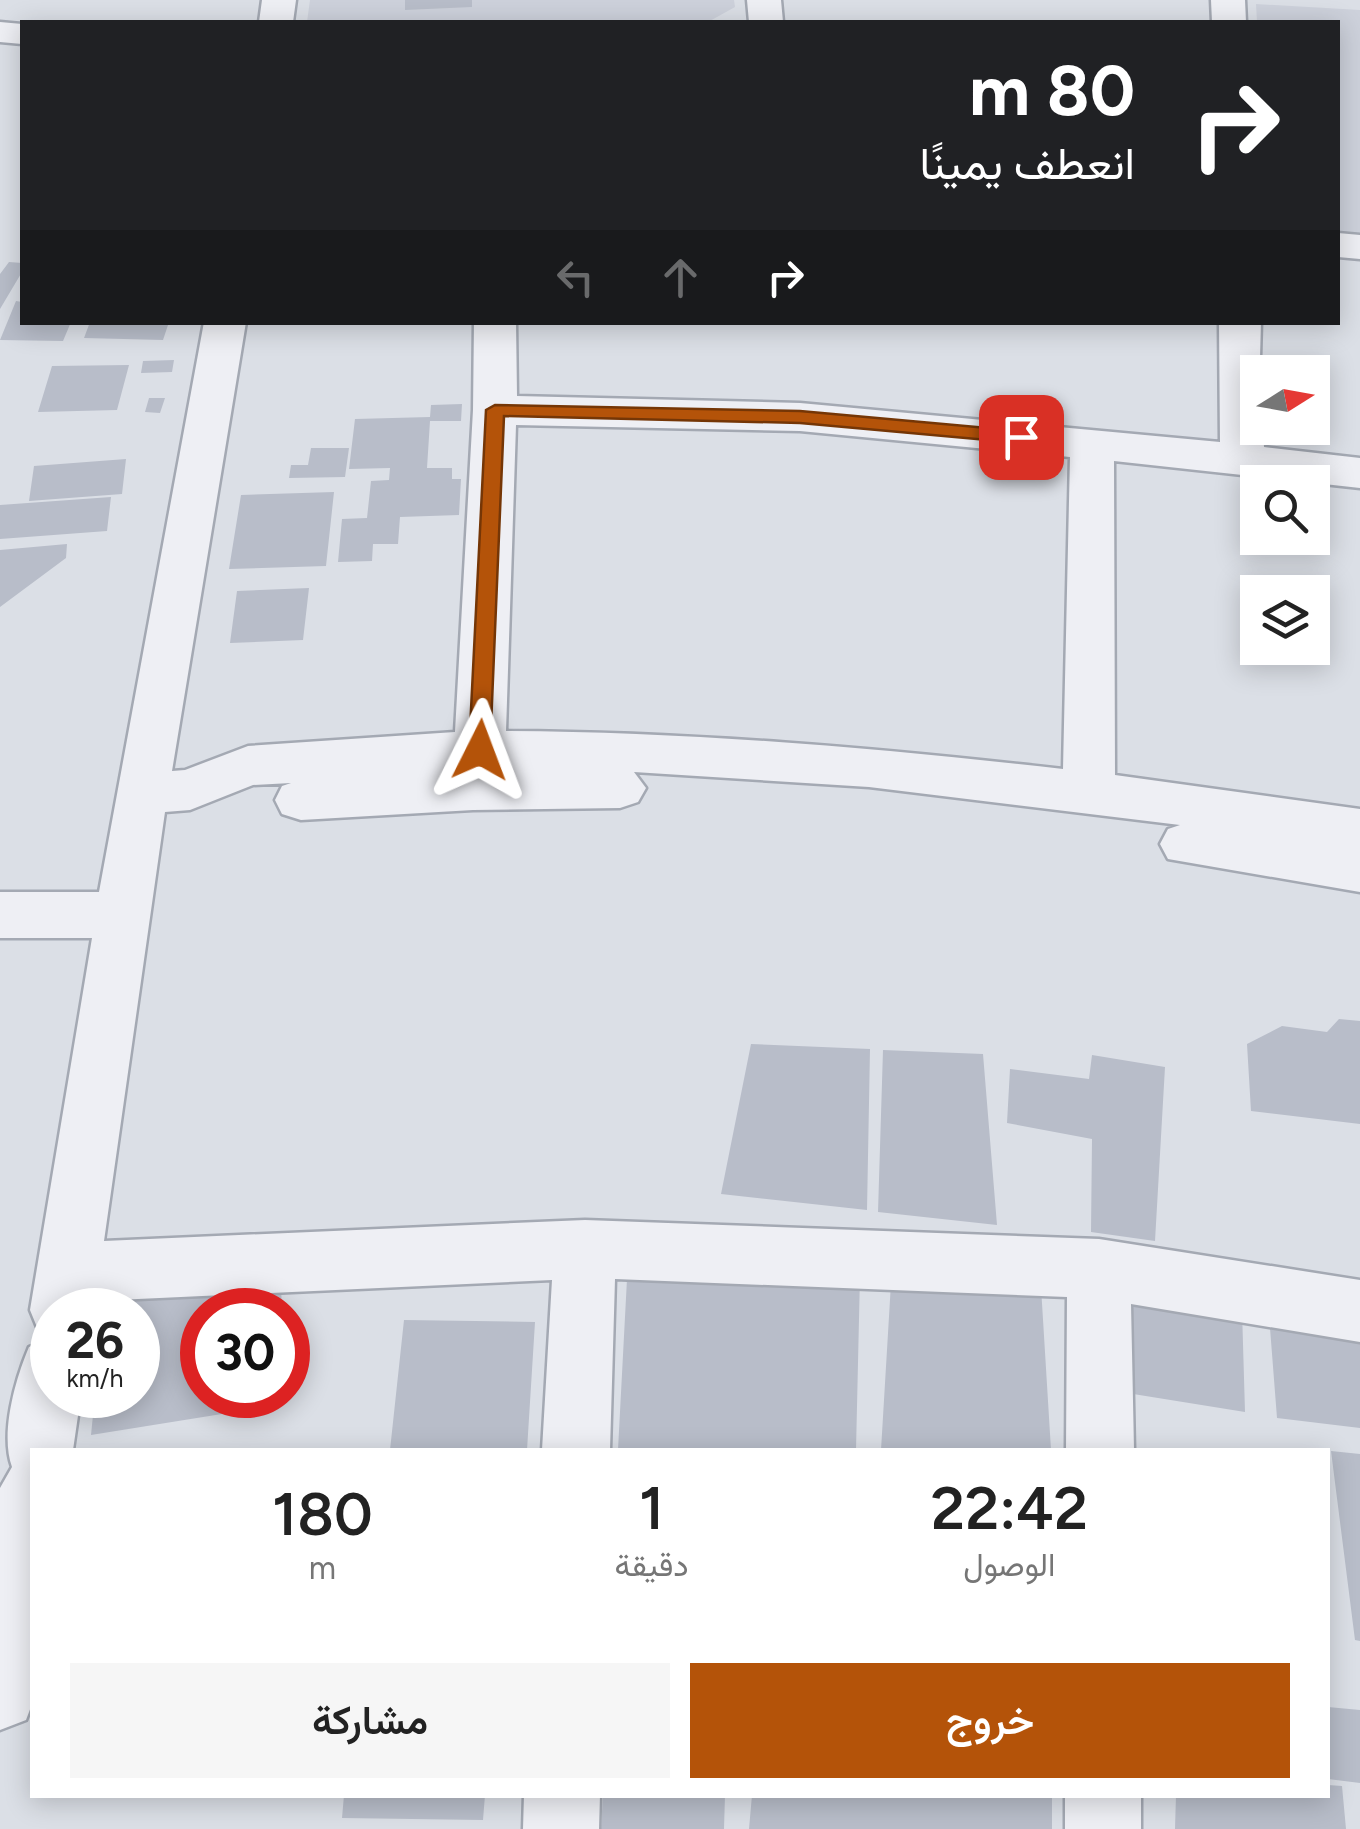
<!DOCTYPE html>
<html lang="ar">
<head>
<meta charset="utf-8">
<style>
  body { margin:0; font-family:Figtree,Vazirmatn,sans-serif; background:#f6f6f6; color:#222; direction:rtl; height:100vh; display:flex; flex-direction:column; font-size:38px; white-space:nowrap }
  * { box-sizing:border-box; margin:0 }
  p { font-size:32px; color:#767676 }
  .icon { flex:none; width:55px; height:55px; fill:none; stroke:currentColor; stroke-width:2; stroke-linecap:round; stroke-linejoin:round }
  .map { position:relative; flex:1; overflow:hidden; direction:ltr }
  .panel { position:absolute; left:30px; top:1448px; width:1300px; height:350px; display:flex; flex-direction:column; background:#fff; border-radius:0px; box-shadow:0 5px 25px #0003; direction:rtl }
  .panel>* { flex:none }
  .top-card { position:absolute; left:20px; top:20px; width:1320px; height:305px; border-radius:0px; box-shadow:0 5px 25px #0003; direction:rtl; background:#202124; color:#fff; overflow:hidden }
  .needle { width:65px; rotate:79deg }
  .tools { position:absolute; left:1240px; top:355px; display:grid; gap:20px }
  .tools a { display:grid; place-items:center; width:90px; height:90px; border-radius:0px; background:#fff; box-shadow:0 5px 25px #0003; font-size:50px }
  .speed { position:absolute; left:30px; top:1288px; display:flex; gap:20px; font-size:50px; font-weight:700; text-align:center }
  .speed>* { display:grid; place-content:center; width:130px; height:130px; border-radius:50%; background:#fff; box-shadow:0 5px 25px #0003; line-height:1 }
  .speed small { font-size:25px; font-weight:400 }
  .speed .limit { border:15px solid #d22; background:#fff; color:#111 }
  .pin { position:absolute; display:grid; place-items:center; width:85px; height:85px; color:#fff; margin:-42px; border-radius:20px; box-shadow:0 5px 15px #0006 }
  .me { position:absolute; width:110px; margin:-55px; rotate:3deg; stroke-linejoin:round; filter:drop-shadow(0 0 8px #0008) }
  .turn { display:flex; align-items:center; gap:35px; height:210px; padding:0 40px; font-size:45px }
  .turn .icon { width:130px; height:130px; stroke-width:2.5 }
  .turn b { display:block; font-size:70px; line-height:85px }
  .lanes { display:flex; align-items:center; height:95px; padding:0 40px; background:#0003; justify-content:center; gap:50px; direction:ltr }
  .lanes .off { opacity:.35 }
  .eta { display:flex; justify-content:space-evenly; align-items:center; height:170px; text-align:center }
  .eta b { font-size:60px; font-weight:600; line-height:70px }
  .primary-button { display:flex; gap:20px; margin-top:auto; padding:20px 40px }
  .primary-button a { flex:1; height:115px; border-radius:0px; background:#b45309; color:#fff; font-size:40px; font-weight:600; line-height:115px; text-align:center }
  .primary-button a+a { background:#f6f6f6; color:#222 }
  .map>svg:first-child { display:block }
  .built { fill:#cdd1db }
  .building { fill:#b8bdc9 }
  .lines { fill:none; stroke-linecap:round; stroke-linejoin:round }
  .minor-casing { stroke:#a4a9b3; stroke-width:5 }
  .minor { fill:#eeeff4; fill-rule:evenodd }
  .route { fill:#b45309; stroke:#753606; stroke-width:2.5 }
</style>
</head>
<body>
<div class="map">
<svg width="1360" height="1829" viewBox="0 0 1360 1829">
  <rect width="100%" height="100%" fill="#dbdfe6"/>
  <path class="built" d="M310,0H734L735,7L708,22H307Z
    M1256,4L1360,10V236L1338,234V22H1257Z"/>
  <path class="building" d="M405,0H472V7L405,10Z
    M9,262L22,263V272L0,309V274Z
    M16,301L22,302V322H71L63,341L0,340Z
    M90,322H169L163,340L84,338Z
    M174,360L172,372L141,373L143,361Z
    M129,365L117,410L38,412L52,366Z
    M149,398H165L160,413L145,412Z
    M462,404L461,421H430L427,468H452V479H461L459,515L400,517L398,544H373L372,561L338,562L342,519L367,518L371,481L389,480L390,468L349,469L355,419L430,417L431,405Z
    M311,448H349L345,477L289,478L291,465H308Z
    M126,459L122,494L29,501L34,466Z
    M334,492L326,566L229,569L241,495Z
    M111,497L107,531L0,539V505Z
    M67,544L66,558L0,607V550Z
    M309,588L303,640L230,643L237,591Z
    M1339,1019L1360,1021V1124L1251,1111L1247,1044L1282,1026L1327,1032Z
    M751,1044L870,1049L867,1210L721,1194Z
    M883,1050L983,1054L997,1225L878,1212Z
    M1092,1055L1165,1067L1155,1241L1091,1232L1092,1139L1007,1123L1010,1069L1089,1079Z
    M628,1260L860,1275L856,1450H618Z
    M891,1283L1041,1287L1051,1450H881Z
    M281,1286L282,1310H202V1395H284V1404L91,1435L95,1395H138V1310H104L105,1300Z
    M1128,1293L1242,1310L1245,1412L1127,1393Z
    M404,1320L535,1322L527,1450H390Z
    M1270,1328L1360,1339V1428L1277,1418Z
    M1331,1451L1360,1454V1641L1355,1640Z
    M1328,1707L1360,1710V1783L1328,1779Z
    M1328,1785L1342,1786L1346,1829H1175L1176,1795H1328Z
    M344,1795H485L483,1820L342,1818Z
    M603,1795H725L724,1829H601Z
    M752,1795H1052V1829H749Z"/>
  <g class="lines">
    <defs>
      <path id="minor" d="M262,0H296L293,22H259Z
        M747,0H781L783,22H749Z
        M1211,0H1245L1246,22H1212Z
        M0,22L22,24V44L0,42Z
        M1338,233L1360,235V259L1338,257Z
        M204,322H246L172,771L185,770L248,746L455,732L473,410L474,322H516L517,396L800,403L1220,442L1219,322H1261L1258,428H1263L1264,447L1360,458V488L1114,461L1115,775L1360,809V892L1168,859L1160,844L1168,829L1180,825L869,787L634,772L646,788L638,802L620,808L473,810L301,820L282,814L275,800L282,786L291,783L253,785L190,810L165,812L104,1241L585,1220L1099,1239L1360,1280V1342L1131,1304L1134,1450H1066L1067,1297L615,1279L610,1450H542L552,1280L95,1301L94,1310H52V1337L39,1332L30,1310L92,938H0V892H99ZM516,425L800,431L1070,457L1063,769C878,748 693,732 506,731Z
        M52,1338V1395H81L73,1450H32V1704L26,1720L0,1730V1488L12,1467C0,1434 15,1380 29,1347Z
        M524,1795H600L599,1829H523Z
        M1065,1795H1141V1829H1065Z"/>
    </defs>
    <use href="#minor" class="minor-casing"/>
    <use href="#minor" class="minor"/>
  </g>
  <path class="route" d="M495,405L800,411L1021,431L1030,437L1021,443L800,423L504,416L490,750L480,758L469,750L486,410Z"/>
</svg>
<div class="tools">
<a><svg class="needle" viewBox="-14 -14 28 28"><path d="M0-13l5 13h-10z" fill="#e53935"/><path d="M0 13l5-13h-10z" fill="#767676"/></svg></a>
<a><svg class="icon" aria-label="search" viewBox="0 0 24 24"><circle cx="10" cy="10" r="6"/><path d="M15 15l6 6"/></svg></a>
<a><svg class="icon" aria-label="layers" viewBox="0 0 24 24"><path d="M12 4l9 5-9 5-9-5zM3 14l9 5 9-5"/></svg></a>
</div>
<div class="speed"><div>26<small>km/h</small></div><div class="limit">30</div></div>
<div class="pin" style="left:1021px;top:437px;background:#d93025"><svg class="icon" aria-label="arrive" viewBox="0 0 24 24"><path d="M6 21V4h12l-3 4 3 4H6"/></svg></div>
<svg class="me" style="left:480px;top:750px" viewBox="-20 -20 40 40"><path d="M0-17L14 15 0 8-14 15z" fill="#b45309" stroke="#fff" stroke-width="4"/></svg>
<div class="top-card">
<div class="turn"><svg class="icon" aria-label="right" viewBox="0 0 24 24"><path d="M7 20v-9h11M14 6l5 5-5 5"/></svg><div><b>80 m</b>انعطف يمينًا</div></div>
<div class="lanes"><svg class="icon off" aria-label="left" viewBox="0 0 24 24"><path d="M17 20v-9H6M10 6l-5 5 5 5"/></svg><svg class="icon off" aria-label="ahead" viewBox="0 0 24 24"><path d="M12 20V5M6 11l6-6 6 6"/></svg><svg class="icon" aria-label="right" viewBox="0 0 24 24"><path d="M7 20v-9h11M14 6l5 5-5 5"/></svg></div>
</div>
<section class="panel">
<div class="eta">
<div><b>22:42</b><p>الوصول</p></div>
<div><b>1</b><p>دقيقة</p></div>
<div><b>180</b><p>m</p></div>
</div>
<div class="primary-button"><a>خروج</a><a>مشاركة</a></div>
</section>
</div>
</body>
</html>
